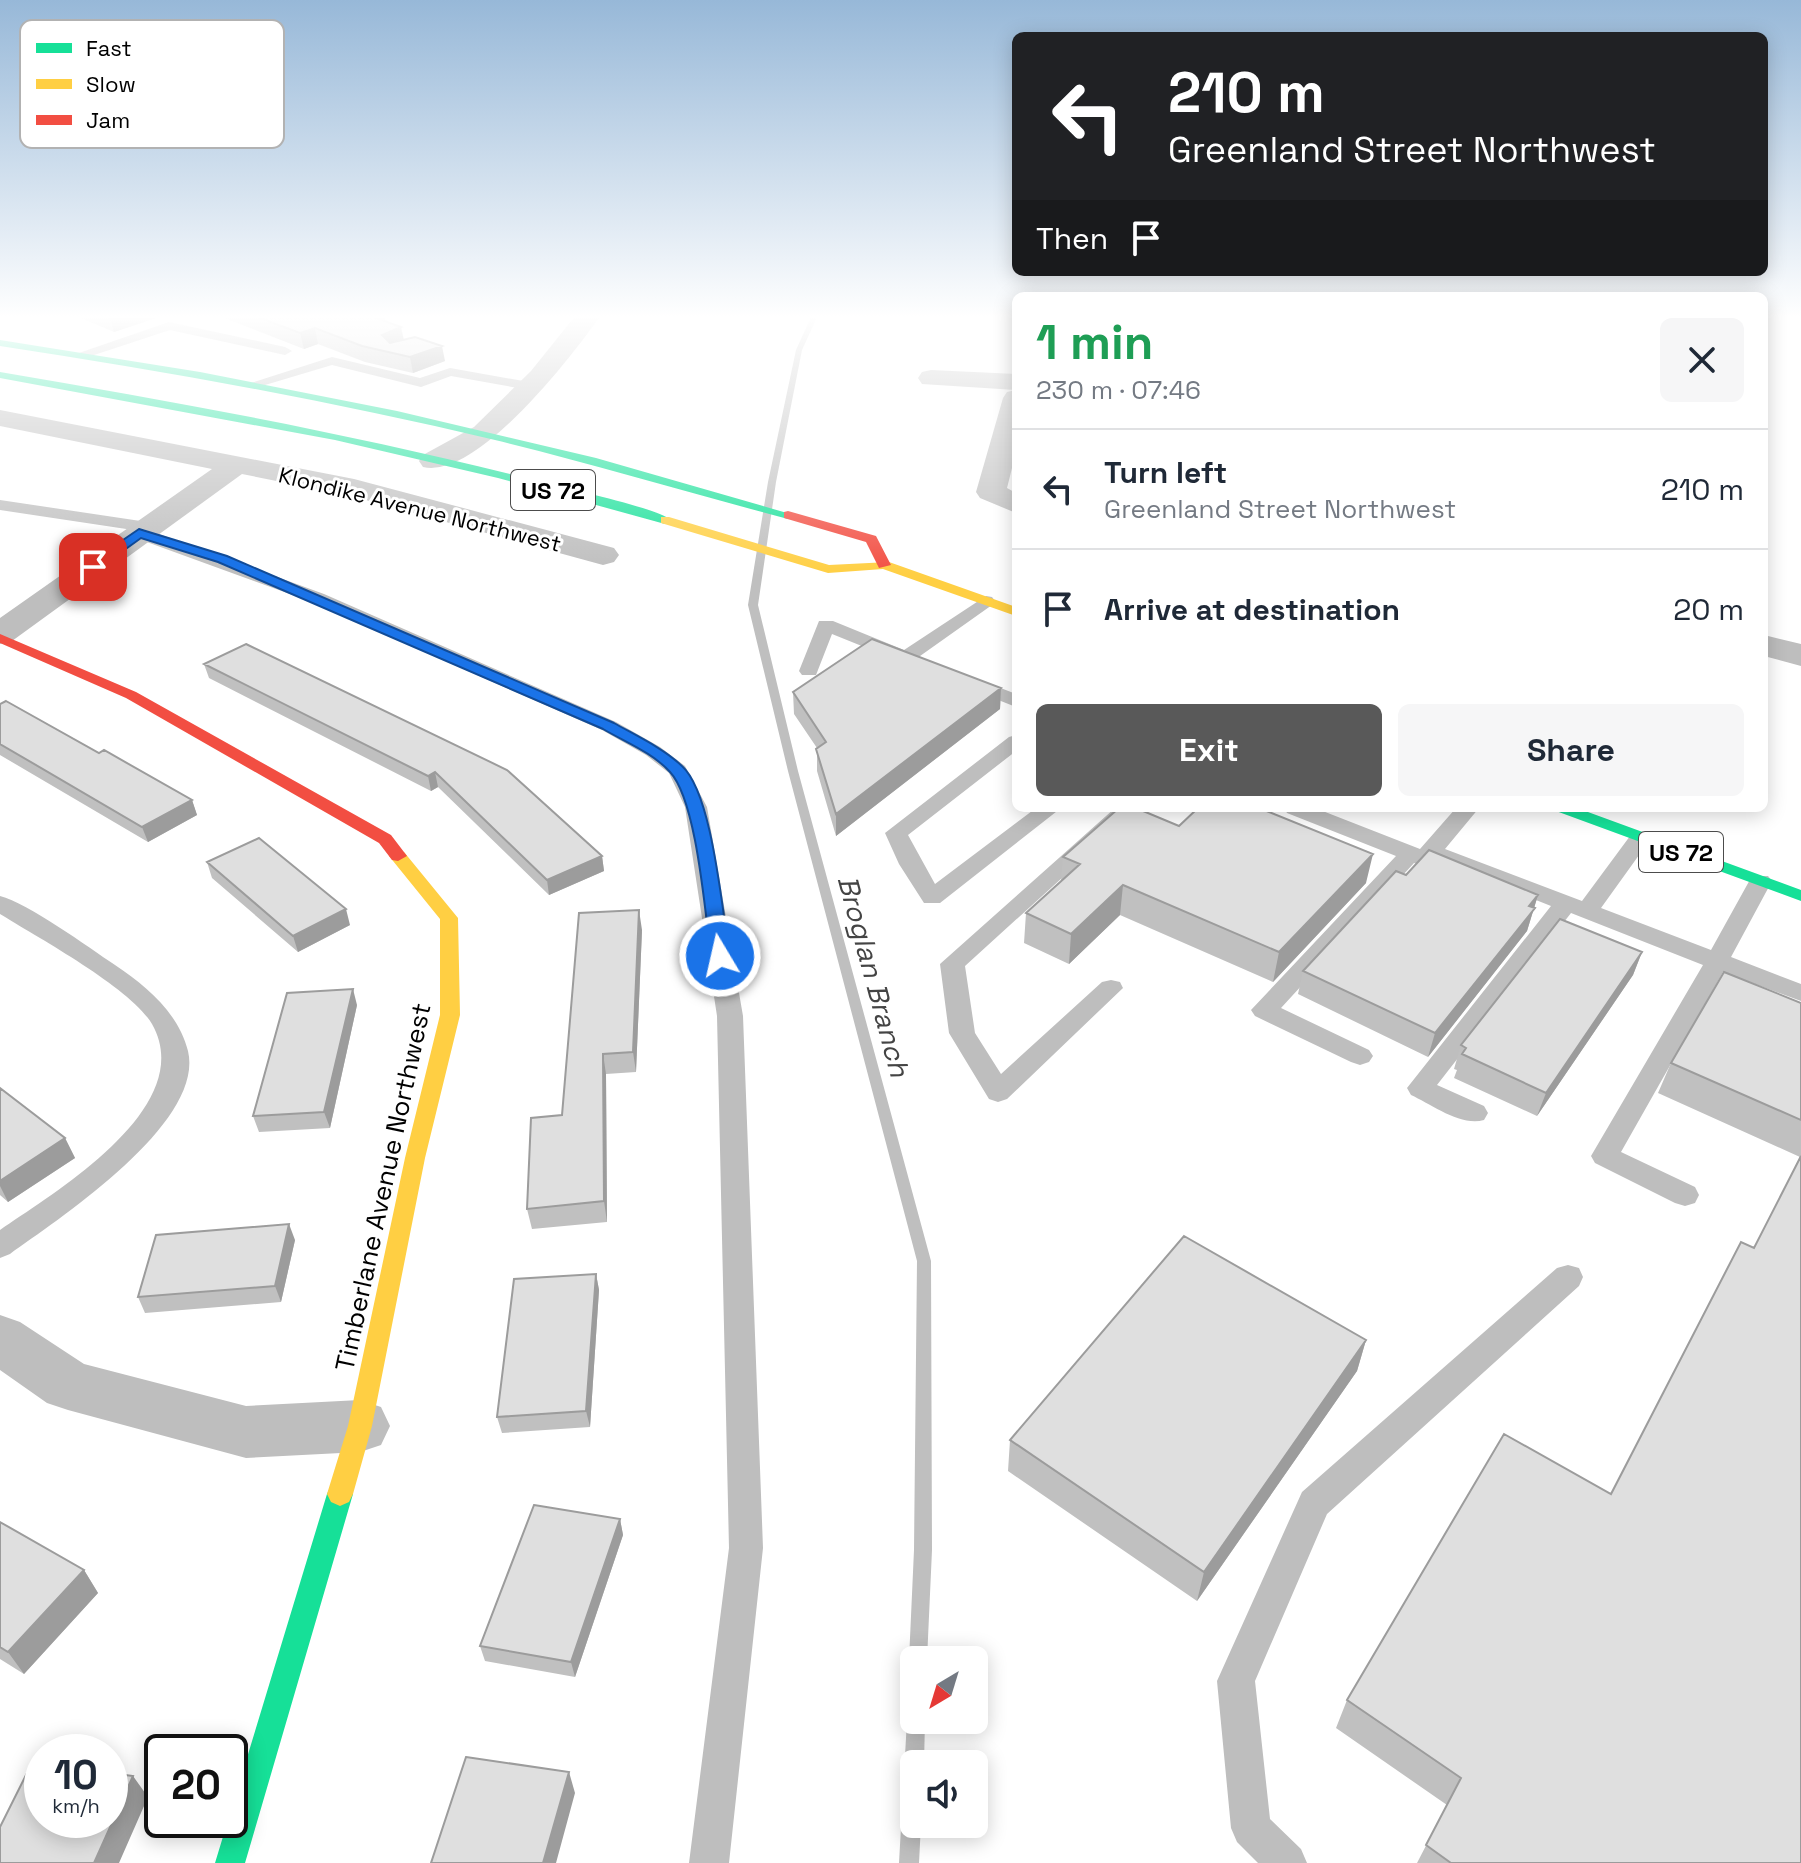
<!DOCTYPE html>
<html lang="en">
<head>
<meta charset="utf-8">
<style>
  body { margin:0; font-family:"Space Grotesk",sans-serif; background:#f6f6f7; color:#1f2937; height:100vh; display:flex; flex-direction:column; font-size:30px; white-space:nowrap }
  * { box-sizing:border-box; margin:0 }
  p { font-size:26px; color:#747a83 }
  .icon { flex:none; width:44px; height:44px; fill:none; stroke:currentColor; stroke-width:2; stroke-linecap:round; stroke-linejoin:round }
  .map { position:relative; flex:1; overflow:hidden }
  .side { position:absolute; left:1012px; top:292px; width:756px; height:520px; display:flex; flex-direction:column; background:#fff; border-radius:12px; box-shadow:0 4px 20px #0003 }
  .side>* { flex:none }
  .top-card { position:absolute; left:1012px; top:32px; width:756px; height:244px; border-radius:12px; box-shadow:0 4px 20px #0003; background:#202124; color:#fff; overflow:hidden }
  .needle { width:52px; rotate:218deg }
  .buttons { position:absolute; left:900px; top:1646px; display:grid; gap:16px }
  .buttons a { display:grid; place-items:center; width:88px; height:88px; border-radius:12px; background:#fff; box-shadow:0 4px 20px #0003; font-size:40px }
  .speed { position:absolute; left:24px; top:1734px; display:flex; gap:16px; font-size:40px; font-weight:700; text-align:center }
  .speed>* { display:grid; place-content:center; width:104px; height:104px; border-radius:50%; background:#fff; box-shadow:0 4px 20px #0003; line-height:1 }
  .speed small { font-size:20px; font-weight:400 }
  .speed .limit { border:4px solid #111; border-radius:12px; background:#fff; color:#111 }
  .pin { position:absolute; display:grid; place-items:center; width:68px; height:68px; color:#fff; margin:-34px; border-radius:16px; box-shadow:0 4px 12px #0006 }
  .me { position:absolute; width:88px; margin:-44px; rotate:351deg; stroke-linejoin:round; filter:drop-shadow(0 0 6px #0008) }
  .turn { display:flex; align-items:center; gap:28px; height:168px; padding:0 24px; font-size:36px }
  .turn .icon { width:104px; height:104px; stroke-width:2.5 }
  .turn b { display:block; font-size:56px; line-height:68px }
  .then { display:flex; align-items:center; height:76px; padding:0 24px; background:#0003; gap:16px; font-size:30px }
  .round { display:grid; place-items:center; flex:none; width:84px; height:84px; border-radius:12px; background:#f6f6f7 }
  .overview { display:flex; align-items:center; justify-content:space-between; height:136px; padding:0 24px }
  h1 { font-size:48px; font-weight:800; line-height:60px; color:#1e9e55 }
  .action { display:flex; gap:16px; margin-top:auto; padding:16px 24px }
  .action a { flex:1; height:92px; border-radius:12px; background:#595959; color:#fff; font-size:32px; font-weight:800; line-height:92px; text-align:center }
  .action a+a { background:#f6f6f7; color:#1f2937 }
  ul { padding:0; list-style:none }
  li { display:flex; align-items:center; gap:24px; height:120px; padding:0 24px; border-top:2px solid #e0e1e3 }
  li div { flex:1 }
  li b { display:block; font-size:30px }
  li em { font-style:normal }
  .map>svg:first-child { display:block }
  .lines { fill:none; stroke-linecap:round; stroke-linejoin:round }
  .stream { fill:#bfbfbf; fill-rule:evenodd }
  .lane { fill:#bebebe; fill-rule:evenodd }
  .street { fill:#bebebe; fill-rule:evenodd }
  .fast { fill:#16e098; fill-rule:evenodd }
  .slow { fill:#ffcf43; fill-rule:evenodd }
  .jam { fill:#f24e42; fill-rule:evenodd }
  .wall { fill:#c0c0c0 }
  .shaded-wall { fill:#9c9c9c }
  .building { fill:#dfdfdf; stroke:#9c9c9c; stroke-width:2 }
  .route { fill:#1a73e8; stroke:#114b97; stroke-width:2 }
  .labels { text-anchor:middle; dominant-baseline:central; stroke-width:6; stroke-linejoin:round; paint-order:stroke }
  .far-street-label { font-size:22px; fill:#000; stroke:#fff }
  .shield { fill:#fff; stroke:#4c4c4c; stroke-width:2 }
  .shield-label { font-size:24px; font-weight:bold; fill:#000 }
  .street-label { font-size:26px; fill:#000; stroke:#fff }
  .water-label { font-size:28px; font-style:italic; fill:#444; stroke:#fff }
  .key { fill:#fff; stroke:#b2b2b2; stroke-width:2 }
  .key-label { font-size:22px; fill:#000 }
</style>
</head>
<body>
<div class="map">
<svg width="1801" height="1863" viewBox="0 0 1801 1863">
  <rect width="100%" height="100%" fill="#fff"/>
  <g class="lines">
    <path class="stream" d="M812,315H818L802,350L776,482L758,605L798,771L931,1261L932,1550L927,1660H914V1667L909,1660L914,1550L917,1261L788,771L748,605L768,482L796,350Z
      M914,1711V1720H925L924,1764H914V1824H921L919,1863H899L907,1720L909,1713Z"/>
    <path class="lane" d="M169,322L285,347L292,351L285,355L170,330L88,357L76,354Z
      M332,357L420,378L450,368L529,382L536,386L529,390L451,376L421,387L332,365L255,388L248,384Z
      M0,500L154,523L156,527L151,531L324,594L616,722L660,747L685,766L707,807L743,1016L763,1548L729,1863H689L729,1548L717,1016L685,807L669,773L646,755L602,730L312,602L133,537V530L0,510Z
      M986,596L992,597L995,601L992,605L913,661H899L832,634L816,675H802L799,671L819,621H833L904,650Z
      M970,676L1016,694V707L963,686L960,682Z
      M1016,735V751L908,835L935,884L1036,808H1061L940,903H924L899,864L885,833L1009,737Z
      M1115,808H1139L965,966L975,1033L1001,1074L1102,982L1111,980L1120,982L1123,988L1007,1099L998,1102L989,1099L949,1033L940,964Z
      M1284,808H1315L1420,849L1456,808H1479L1445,849L1582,901L1633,832H1649L1652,837L1601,908L1711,950L1752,876H1768L1772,881L1731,957L1801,984V1001L1723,972L1621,1152L1695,1187L1699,1195L1695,1203L1685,1206L1675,1203L1595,1163L1591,1156L1703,965L1571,913L1437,1085L1484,1106L1488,1113L1484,1120C1461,1127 1431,1104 1411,1095L1407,1088L1551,906L1435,860L1424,866L1414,863L1281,1008L1369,1050L1373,1056L1369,1062L1360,1065L1351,1062L1255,1016L1251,1010L1396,856L1287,813Z
      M0,896C28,903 88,947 115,965C146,986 178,1012 188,1051C205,1123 60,1218 10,1254L0,1258V1230C55,1192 199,1107 152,1024C131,988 37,937 0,914Z
      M1568,1265L1579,1268L1583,1277L1579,1286L1327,1514L1255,1681L1270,1819L1301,1849L1307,1863H1258L1237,1842L1231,1828L1217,1681L1302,1492L1557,1268Z"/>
    <path class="street" d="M576,315H601C573,355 477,480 423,467L419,461L423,455L474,427L531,371Z
      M931,370L1016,374V390L922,384L918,378L922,372Z
      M1016,390V452L1007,488L1016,493V513L980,498L976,492L1003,398L1007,392Z
      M0,410L354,479L614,548L619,555L614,562L603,565L351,496L242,474L12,641L0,644V618L212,469L0,426Z
      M1764,635L1801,644V666L1764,656Z
      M0,1315L20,1322L84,1364L246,1406L360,1400L381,1407L390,1426L381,1445L360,1452L246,1458L68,1410L47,1403L0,1370Z"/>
    <path class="fast" d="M0,340L200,372L397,411L596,458L794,515L788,519C690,493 593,464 495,440C331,401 166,371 0,346Z
      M0,372C184,403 368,437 549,484C575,491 654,507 671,520L665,524L498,478L335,440L0,378Z
      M1554,808H1577L1801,890V901L1556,811Z
      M340,1482L349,1486L353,1494L245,1863H215L327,1494L331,1486Z"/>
    <path class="slow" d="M661,517H669L829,565L889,562L1016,607V616L883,569L828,573L661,523Z
      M398,851L404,852L458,918L460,1015L425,1158L372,1426L353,1494L349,1502L340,1506L331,1502L327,1494L348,1426L405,1158L440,1015V919L389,856Z"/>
    <path class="jam" d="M788,511L876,536L891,565L879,568L866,542L784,518V512Z
      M0,634L136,692L391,835L407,856L398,861L392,860L379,843L126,698L0,643Z"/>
  </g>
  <path class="wall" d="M74,315H165L114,332Z
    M217,315H384L385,321L401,327L404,340L445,361L413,373L365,362L318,344L304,349Z
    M204,664L507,770L602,856L604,871L549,895L438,787L431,791L209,678Z
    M1001,688L1000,709L836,836L817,771V748L794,714L793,692Z
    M0,704L192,800L197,815L148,842L0,755Z
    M1179,826L1366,883L1273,982L1120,915L1069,964L1024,943L1026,913L1061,881L1063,857Z
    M207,862L350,925L298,952L212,878Z
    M1406,875L1538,895L1527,931L1428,1057L1298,994L1303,971Z
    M642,930L636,1072L606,1074L607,1222L532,1229L527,1209Z
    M1642,952L1633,975L1537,1116L1454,1078L1457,1070L1454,1069L1461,1045Z
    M1801,1003V1863H1417L1447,1805L1336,1728L1347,1700L1611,1494L1754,1248L1800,1157L1658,1093L1671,1063Z
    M357,1005L330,1128L259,1132L253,1116Z
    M0,1088L65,1138L75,1158L8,1202L0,1195Z
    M295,1240L281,1302L145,1313L138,1297Z
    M596,1274L599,1290L590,1427L502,1433L497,1417Z
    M1366,1340L1357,1371L1197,1601L1008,1471L1010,1440Z
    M620,1519L623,1535L575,1677L485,1661L480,1646Z
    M0,1522L84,1570L98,1593L24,1674L0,1659Z"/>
  <path class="shaded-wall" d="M115,315H165L114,332L109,317Z
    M362,315H384L385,321Z
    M401,327L404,342L385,351L382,335Z
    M315,328L318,344L304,349L300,333Z
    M442,346L445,361L413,373L410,357Z
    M1001,688L1000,709L836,836V814Z
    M435,772L438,787L431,791L428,776Z
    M192,800L197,815L148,842L142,827Z
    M1373,854L1366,883L1273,982L1279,952Z
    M602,856L604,871L549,895L547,880Z
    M1123,885L1120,915L1069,964L1071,934Z
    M1538,895L1527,931L1428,1057L1435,1033Z
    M346,909L350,925L298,952L293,936Z
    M639,910L642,930L636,1072L633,1052Z
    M1642,952L1633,975L1537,1116L1546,1093Z
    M353,989L357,1005L330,1128L324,1112Z
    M603,1054L606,1074L607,1222L604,1201Z
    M65,1138L75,1158L8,1202L0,1186V1181Z
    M289,1224L295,1240L281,1302L275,1286Z
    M596,1274L599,1290L590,1427L586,1411Z
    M1366,1340L1357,1371L1197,1601L1204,1572Z
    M620,1519L623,1535L575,1677L571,1662Z
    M84,1570L98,1593L24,1674L8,1652Z
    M569,1772L575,1793L556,1863H543Z
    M133,1776L148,1797L119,1863H94Z"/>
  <path class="building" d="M252,315H368L401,327L382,335L390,343L415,337L442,346L410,357L362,346L315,328L300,333Z
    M872,639L1001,688L836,814L816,749L826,742L793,692Z
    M246,644L507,770L602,856L547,880L435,772L428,776L204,664Z
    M6,701L99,753L104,750L192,800L142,827L0,744V704Z
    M1119,808H1136L1179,826L1198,808H1259L1373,854L1279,952L1123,885L1071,934L1026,913L1080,864L1063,857Z
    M259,838L346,909L293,936L207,862Z
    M1429,850L1538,895L1529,906L1535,908L1435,1033L1303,971L1396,871L1406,875Z
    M639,910L633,1052L603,1054L604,1201L527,1209L531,1118L562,1115L579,913Z
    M1560,919L1642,952L1546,1093L1462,1054L1466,1048L1461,1045Z
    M1724,972L1801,1003V1120L1671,1063Z
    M353,989L324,1112L253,1116L287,993Z
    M0,1088L65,1138L0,1181Z
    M1801,1156V1863H1451L1426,1845L1461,1778L1347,1700L1504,1434L1611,1494L1741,1242L1754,1248Z
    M289,1224L275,1286L138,1297L156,1235Z
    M1184,1236L1366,1340L1204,1572L1010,1440Z
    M596,1274L586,1411L497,1417L514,1279Z
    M534,1505L620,1519L571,1662L480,1646Z
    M0,1522L84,1570L8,1652L0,1647Z
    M466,1757L569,1772L543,1863H431Z
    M32,1763L42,1764V1820H110V1773L133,1776L94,1863H0V1827Z"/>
  <linearGradient id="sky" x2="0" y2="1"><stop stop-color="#97b8d8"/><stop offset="0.55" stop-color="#fff"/><stop offset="1" stop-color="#fff" stop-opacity="0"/></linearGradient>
  <rect width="1801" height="576" fill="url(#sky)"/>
  <path class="route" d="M139,529L227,556L614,723C637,736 663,748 682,766C713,794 722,913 730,956L727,960H714L711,956C705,914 697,801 670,772C653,753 625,742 603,729L218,562L141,538L98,569H88V564Z"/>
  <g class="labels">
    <g class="far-street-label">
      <text transform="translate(420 509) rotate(14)">Klondike Avenue Northwest</text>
    </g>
    <g class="shield">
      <rect x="511" y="470" width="84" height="40" rx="6"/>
      <rect x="1639" y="832" width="84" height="40" rx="6"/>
    </g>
    <g class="shield-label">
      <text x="553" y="490">US 72</text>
      <text x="1681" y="852">US 72</text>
    </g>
    <g class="street-label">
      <text transform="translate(383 1187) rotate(-78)">Timberlane Avenue Northwest</text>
    </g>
    <g class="water-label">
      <text transform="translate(874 976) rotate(75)">Broglan Branch</text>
    </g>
  </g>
  <rect x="20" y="20" width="264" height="128" rx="12" class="key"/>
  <rect x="36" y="43" width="36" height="10" fill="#16e098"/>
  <rect x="36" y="79" width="36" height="10" fill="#ffcf43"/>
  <rect x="36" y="115" width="36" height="10" fill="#f24e42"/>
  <g class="key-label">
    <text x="86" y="56">Fast</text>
    <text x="86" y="92">Slow</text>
    <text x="86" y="128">Jam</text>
  </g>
</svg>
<div class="buttons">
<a><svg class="needle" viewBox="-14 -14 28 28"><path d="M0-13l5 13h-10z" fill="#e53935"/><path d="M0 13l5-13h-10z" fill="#747a83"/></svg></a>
<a><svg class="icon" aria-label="sound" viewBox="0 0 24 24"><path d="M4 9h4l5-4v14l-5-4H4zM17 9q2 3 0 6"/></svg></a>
</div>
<div class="speed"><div>10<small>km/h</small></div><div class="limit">20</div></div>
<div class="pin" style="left:93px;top:567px;background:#d93025"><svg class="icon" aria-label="arrive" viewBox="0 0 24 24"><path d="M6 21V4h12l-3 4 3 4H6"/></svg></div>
<svg class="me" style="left:720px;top:956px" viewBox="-20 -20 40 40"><circle r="17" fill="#1a73e8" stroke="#fff" stroke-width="3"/><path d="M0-11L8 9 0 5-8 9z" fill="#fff"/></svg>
<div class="top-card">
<div class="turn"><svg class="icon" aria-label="left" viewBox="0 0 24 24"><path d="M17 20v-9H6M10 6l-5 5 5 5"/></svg><div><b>210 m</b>Greenland Street Northwest</div></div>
<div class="then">Then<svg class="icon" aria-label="arrive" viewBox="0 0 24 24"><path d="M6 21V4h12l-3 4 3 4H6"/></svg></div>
</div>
<section class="side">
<div class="overview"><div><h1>1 min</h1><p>230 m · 07:46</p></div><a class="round"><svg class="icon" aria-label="close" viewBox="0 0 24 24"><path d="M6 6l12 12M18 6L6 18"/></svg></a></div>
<ul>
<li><svg class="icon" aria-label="left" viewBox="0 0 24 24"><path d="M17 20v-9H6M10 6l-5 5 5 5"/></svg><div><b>Turn left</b><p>Greenland Street Northwest</p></div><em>210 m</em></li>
<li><svg class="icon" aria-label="arrive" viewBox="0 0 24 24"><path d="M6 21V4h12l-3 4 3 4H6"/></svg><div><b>Arrive at destination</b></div><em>20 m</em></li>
</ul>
<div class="action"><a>Exit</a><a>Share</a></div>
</section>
</div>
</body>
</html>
